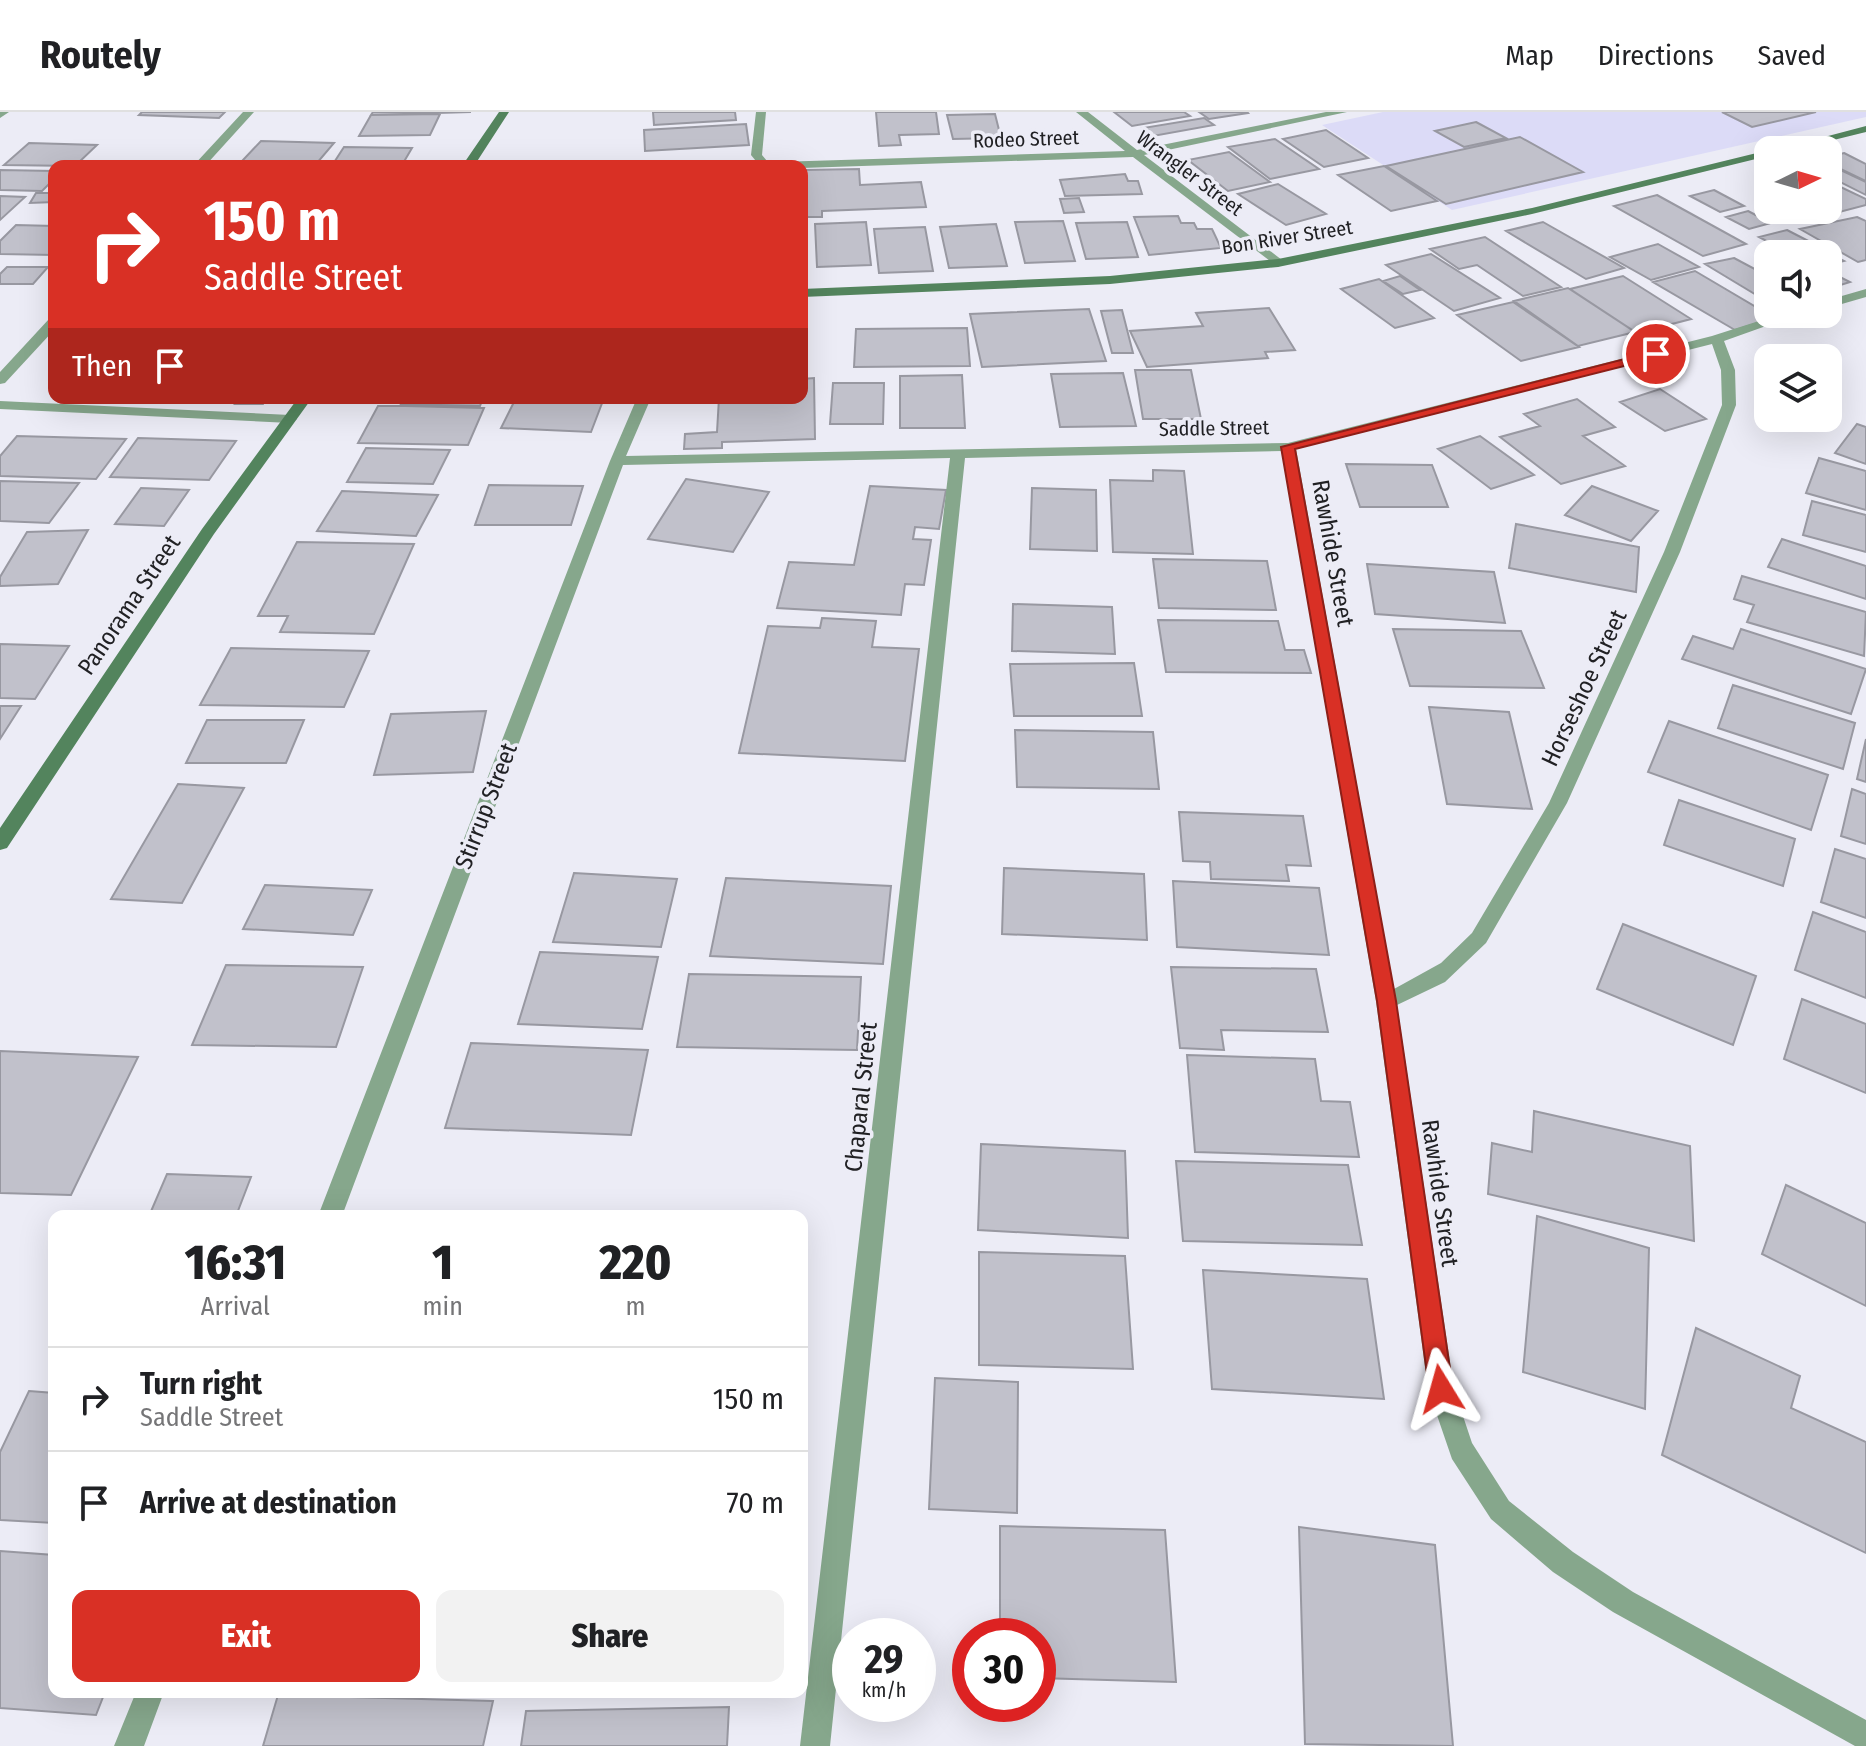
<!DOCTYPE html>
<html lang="en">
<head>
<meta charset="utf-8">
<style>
  body { margin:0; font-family:"Fira Sans Condensed",sans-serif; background:#f2f2f2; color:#202124; height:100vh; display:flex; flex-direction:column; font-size:30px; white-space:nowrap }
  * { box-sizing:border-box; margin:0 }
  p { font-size:26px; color:#757577 }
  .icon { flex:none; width:44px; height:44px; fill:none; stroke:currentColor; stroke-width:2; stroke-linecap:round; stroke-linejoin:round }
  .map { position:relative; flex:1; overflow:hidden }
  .panel { position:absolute; left:48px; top:1098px; width:760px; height:488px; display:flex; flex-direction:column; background:#fff; border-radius:16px; box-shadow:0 8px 32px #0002 }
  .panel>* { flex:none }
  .hud { position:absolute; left:48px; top:48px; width:760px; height:244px; border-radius:16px; box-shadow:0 8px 32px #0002; background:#d93025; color:#fff; overflow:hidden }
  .needle { width:52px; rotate:85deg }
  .fabs { position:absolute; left:1754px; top:24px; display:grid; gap:16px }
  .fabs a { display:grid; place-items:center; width:88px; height:88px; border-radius:16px; background:#fff; box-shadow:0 8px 32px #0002; font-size:40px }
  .speed { position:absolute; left:832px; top:1506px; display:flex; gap:16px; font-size:40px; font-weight:700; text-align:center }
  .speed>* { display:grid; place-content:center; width:104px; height:104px; border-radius:50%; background:#fff; box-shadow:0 8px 32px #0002; line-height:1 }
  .speed small { font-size:20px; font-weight:400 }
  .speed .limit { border:12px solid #d22; background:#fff; color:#111 }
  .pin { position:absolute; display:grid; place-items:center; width:68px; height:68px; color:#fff; margin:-34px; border:4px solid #fff; border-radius:50%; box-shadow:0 2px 8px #0007 }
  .me { position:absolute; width:88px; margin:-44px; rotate:352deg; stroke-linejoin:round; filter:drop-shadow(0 0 6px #0008) }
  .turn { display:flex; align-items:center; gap:28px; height:168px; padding:0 24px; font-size:36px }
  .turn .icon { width:104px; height:104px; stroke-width:2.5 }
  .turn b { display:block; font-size:56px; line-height:68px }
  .then { display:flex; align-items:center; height:76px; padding:0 24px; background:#0003; gap:16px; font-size:30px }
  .eta { display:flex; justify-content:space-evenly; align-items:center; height:136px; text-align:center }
  .eta b { font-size:48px; font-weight:800; line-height:56px }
  .cta { display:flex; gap:16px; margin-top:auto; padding:16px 24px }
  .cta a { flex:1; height:92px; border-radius:16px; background:#d93025; color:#fff; font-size:32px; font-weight:800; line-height:92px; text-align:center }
  .cta a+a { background:#f2f2f2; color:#202124 }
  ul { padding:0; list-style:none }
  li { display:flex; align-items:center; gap:24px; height:104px; padding:0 24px; border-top:2px solid #e0e0e0 }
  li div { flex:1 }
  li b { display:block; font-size:30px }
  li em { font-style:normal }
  header { display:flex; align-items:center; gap:48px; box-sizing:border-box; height:112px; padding:0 40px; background:#fff; border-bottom:2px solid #e0e0e0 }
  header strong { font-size:38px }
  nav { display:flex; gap:44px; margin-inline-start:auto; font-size:28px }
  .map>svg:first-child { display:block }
  .green { fill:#dcdbf7 }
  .building { fill:#c1c1cb; stroke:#9898a1; stroke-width:2 }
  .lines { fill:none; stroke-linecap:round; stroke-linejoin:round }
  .lane { fill:#86a78c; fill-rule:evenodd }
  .street { fill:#86a78c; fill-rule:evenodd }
  .secondary { fill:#53845d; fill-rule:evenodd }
  .route { fill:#d93025; stroke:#8d1f18; stroke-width:2 }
  .labels { text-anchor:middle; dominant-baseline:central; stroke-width:7; stroke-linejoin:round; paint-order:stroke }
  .far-street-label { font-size:20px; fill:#212124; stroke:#ececf6 }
  .street-label { font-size:24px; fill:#212124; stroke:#ececf6 }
</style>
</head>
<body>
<header>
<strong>Routely</strong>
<nav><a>Map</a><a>Directions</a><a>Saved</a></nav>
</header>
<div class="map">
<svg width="1866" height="1634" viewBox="0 0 1866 1634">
  <rect width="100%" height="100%" fill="#ececf6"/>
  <path class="green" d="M1383,0H1866V5L1452,98L1322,13Z"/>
  <path class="building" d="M142,0H225L219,6L139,3Z
    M373,0H471L371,3Z
    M653,0H735L736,8L654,13Z
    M876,0H936L939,22L899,23L901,33L879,34Z
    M1114,0H1184L1190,4L1132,14Z
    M1199,0H1247L1248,1L1209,7Z
    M1722,0H1816L1752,15Z
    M440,2L430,23L359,24L371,3Z
    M995,2L1001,26L953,27L947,3Z
    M1204,6L1214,13L1153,24L1143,16Z
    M1476,10L1506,26L1464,35L1435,19Z
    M746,12L749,33L645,39L644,18Z
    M1326,18L1368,46L1324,55L1283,27Z
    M1520,25L1583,60L1446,92L1386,54Z
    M1275,27L1319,57L1270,67L1228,35Z
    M261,29L334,31L317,51L242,49Z
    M29,31L97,33L75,54L4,53Z
    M344,35L412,36L402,53L333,52Z
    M1229,40L1270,70L1228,79L1188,48Z
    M1844,41L1866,52V69L1828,51V45Z
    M1828,52L1866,70V83L1828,64Z
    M1384,54L1437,89L1391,99L1338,63Z
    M859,57L860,73L921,70L926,95L822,99V105H802V69H806L805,58Z
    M0,58L54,59V67L42,79L0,78Z
    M1125,62L1128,69H1138L1142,82L1065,84L1060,68Z
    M1828,69L1866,87V93L1828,103L1819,98H1828Z
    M1278,72L1326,102L1286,113L1238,82Z
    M1714,78L1744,94L1720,100L1690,84Z
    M36,81H54V90L30,91Z
    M1657,83L1746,132L1703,144L1614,94Z
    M0,84L25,85L0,108Z
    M1079,86L1084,100L1064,101L1060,87Z
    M1748,99L1771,111L1749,117L1726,105Z
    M1178,104L1181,111H1194L1197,117H1212L1221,136L1149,143L1134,105Z
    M1857,105L1866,109V148L1858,150L1800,117Z
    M1063,109L1075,149L1025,151L1015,110Z
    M866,110L871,153L817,155L815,112Z
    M1127,110L1138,145L1086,147L1076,111Z
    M1543,110L1624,156L1586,167L1506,119Z
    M996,112L1007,154L949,156L940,115Z
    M16,113L54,114V143L0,142V129Z
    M925,115L933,159L879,161L874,117Z
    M1787,118L1820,135L1791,142L1759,125Z
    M1485,125L1561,175L1523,184L1477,153L1459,157L1430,137Z
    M1658,132L1699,155L1651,168L1610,145Z
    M1820,137L1844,149L1828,153V142H1801Z
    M1431,142L1500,186L1454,199L1386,153Z
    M1734,146L1768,164V190L1705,152Z
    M7,155H48L33,172H0V162Z
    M1695,159L1768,202L1778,205L1735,218L1653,170Z
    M1828,159L1850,170L1828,177Z
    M1400,164L1420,178L1403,182L1383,169Z
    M1623,164L1691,207L1668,213L1679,221L1649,229L1570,177Z
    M1379,167L1434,206L1395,216L1341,177Z
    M1568,176L1635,220L1578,234L1514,189Z
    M1513,190L1579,235L1521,249L1457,203Z
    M1269,196L1295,238L1265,240L1268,246L1147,255L1130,219L1203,214L1196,201Z
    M1089,197L1106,249L982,255L970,202Z
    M1122,198L1133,241H1112L1101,199Z
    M967,216L970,254L854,255L856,217Z
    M1135,258H1191L1201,307H1143Z
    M1123,261L1136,314L1060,315L1051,262Z
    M962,263L965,316H900V264Z
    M814,266L815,327L722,330V336L684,337L685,322L717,320L719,286H802V267Z
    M833,271H884L883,312H830Z
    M1660,277L1706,307L1665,319L1620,290Z
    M239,286H267L263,292H235Z
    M404,286H483L480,294L401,292Z
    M516,286H604L591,320L501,316Z
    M1577,287L1615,315L1583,324L1625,354L1561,372L1500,325L1540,314L1524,302Z
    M378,294H405L484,296L468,333L358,331Z
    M1857,312L1866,315V352L1835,341Z
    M17,324L126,327L96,367L0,364V344Z
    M1480,324L1534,363L1491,377L1438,337Z
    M138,326L236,329L209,368L110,365Z
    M366,336L450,338L433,372L347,370Z
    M1819,346L1866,359V398L1806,381Z
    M1346,352L1432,353L1448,395H1360Z
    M1153,358L1184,359L1193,442L1113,440L1110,368L1153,369Z
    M686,367L769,380L733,440L648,427Z
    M0,369L79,371L49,411L0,409Z
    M489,373L583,374L571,413H475Z
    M870,374L946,378L939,417L915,415L913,427L931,428L924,473L905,472L901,503L777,496L789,450L854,453Z
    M1592,374L1658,399L1631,429L1565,403Z
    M141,376L189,378L164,414L115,412Z
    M1032,376L1096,378L1097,439L1030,437Z
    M342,379L438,383L416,424L317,419Z
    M1812,389L1866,403V440L1803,423Z
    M1516,412L1639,435L1636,480L1509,456Z
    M88,418L58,472L0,474V465L27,420Z
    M1782,427L1866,454V487L1768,455Z
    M297,430L414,432L374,522L280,520L288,504H258Z
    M1153,447L1267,449L1276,498L1159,496Z
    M1367,452L1494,460L1505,511L1375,502Z
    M1742,464L1866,500L1864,544L1747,510L1754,493L1734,487Z
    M1013,492L1112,495L1115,542L1012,539Z
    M822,506L876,509L872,535L919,537L905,649L739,641L768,514L820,516Z
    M1158,508L1278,509L1285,538H1304L1311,561L1166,560Z
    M1393,517L1521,519L1544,576L1410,574Z
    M1741,517L1866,557L1851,602L1682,547L1693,524L1733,537Z
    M0,532L69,534L35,587L0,586Z
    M231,536L369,539L344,595L200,593Z
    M1134,551L1142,604H1014L1010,552Z
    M1733,573L1855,611L1843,657L1718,616Z
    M0,594H21L0,627Z
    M1429,595L1509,600L1532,697L1447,692Z
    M486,599L473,660L374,663L391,602Z
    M207,608H304L286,651H186Z
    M1669,609L1828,663L1811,718L1648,660Z
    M1015,618L1153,620L1159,677L1017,675Z
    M1866,627V670L1857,667Z
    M178,672L244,676L182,791L111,787Z
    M1852,677L1866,682V732L1841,724Z
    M1679,688L1795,727L1783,774L1664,733Z
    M1179,700L1303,704L1311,754L1286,753L1289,769L1211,767L1210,750L1183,749Z
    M1835,737L1866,747V806L1821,790Z
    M1004,756L1144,762L1147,828L1002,822Z
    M574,761L677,767L661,835L553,830Z
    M726,766L891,774L883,852L710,844Z
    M1173,769L1319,776L1329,843L1177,835Z
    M265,773L372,778L353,823L243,817Z
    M1813,800L1866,820V886L1795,858Z
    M1623,812L1756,864L1733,933L1597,877Z
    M540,840L658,845L642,917L518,912Z
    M226,853L363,855L336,935L192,933Z
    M1171,855L1316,857L1328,920L1221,918L1224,938L1180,936Z
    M689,862L861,865L857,938L677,935Z
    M1802,887L1866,912V981L1784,947Z
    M471,931L648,938L631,1023L445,1016Z
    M0,939L138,945L71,1083L0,1081Z
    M1187,943L1315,947L1321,989L1350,990L1359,1045L1195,1040Z
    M1534,999L1690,1034L1694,1129L1488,1082L1492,1031L1532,1040Z
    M981,1032L1125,1039L1128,1126L978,1118Z
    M1176,1049L1348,1053L1362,1133L1183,1129Z
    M167,1062L251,1065L236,1104H149Z
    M1786,1073L1866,1111V1194L1762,1142Z
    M1537,1104L1649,1136L1645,1297L1523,1260Z
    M979,1140L1125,1144L1133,1257L979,1253Z
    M1203,1158L1367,1167L1384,1287L1212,1277Z
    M1696,1216L1800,1264L1791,1296L1866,1330V1441L1662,1343Z
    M935,1266L1018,1270L1017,1401L929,1397Z
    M29,1279L54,1281V1411L0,1408V1340Z
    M1000,1414L1165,1418L1176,1570L1038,1566V1524H1000Z
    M1299,1415L1435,1433L1453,1634L1305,1632Z
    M0,1439L54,1443V1580H105L96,1603L0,1596Z
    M278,1583L493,1589L483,1634H263Z
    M729,1595L727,1634H521L526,1599Z"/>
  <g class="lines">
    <path class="lane" d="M0,289L290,303L297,307L290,311L0,297Z"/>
    <path class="street" d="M0,0H9L0,6Z
      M243,0H254L205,54H193Z
      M756,0H766L762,43L767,49L777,50L1125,39L1076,0H1088L1137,38L1326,0H1347L1144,43L1282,148L1284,151L1278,155L1133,45L802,56L760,54L751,43Z
      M1866,177V185L1828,196V188Z
      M1781,202H1800L1724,229L1735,258L1736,293L1680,440L1567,691L1486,831L1445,870L1397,893L1454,1277L1472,1331L1509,1389L1573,1440L1633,1480L1866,1608V1634H1855L1613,1500L1553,1460L1491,1407L1452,1347L1428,1277L1376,889L1282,339L965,346L830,1634H800L950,346L623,353L342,1104H318L610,349L637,286H651L626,344L1288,331L1712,224ZM1712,232L1721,258L1722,293L1664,440L1549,691L1472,821L1441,851L1394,877L1296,337Z
      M54,206V218L5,271L0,272V260L49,207Z
      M136,1580H164L144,1634H114Z"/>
    <path class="secondary" d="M499,0H509L474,54H462Z
      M1866,14V20L1793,38H1775Z
      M1769,38L1768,44L1532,102L1278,155L1110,172L802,185V177L1110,164L1278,147L1532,96Z
      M298,286H312L214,422L7,736L0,738V716L202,417Z"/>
  </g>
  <path class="route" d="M1656,239L1660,240V245L1295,337L1396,889L1453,1277L1449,1285L1441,1288L1433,1285L1429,1277L1377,889L1281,335Z"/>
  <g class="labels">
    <g class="far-street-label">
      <text transform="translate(1026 27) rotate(-2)">Rodeo Street</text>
      <text transform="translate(1190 61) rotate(37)">Wrangler Street</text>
      <text transform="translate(1287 125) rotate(-9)">Bon River Street</text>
      <text transform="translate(1214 316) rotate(-1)">Saddle Street</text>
    </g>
    <g class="street-label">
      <text transform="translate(1333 441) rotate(80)">Rawhide Street</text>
      <text transform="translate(129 493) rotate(-56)">Panorama Street</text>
      <text transform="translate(1584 576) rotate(-65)">Horseshoe Street</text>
      <text transform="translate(486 694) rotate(-69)">Stirrup Street</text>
      <text transform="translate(861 985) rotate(-84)">Chaparal Street</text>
      <text transform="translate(1440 1081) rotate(82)">Rawhide Street</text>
    </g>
  </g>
</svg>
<div class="fabs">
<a><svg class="needle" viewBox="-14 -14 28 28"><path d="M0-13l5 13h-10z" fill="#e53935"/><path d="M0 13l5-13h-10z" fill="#757577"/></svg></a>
<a><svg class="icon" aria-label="sound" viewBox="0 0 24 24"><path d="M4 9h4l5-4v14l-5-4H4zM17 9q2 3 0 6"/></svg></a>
<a><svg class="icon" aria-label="layers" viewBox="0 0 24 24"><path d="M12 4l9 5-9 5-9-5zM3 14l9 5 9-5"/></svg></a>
</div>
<div class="speed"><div>29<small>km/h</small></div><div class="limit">30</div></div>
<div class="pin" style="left:1656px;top:242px;background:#d93025"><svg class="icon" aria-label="arrive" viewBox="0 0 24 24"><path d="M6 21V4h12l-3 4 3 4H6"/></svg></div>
<svg class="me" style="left:1441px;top:1277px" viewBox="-20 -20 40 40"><path d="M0-17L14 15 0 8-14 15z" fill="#d93025" stroke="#fff" stroke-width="4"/></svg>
<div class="hud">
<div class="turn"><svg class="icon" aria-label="right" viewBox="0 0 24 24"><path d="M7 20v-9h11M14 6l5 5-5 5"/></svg><div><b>150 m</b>Saddle Street</div></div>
<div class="then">Then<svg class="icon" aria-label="arrive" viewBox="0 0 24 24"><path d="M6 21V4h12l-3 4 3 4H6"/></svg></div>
</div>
<section class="panel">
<div class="eta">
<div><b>16:31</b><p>Arrival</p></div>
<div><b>1</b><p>min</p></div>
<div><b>220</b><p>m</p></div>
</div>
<ul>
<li><svg class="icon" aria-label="right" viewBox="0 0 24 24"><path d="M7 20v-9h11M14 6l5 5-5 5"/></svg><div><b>Turn right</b><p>Saddle Street</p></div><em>150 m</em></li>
<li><svg class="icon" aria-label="arrive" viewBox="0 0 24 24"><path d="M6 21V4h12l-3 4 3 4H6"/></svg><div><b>Arrive at destination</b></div><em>70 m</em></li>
</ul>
<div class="cta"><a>Exit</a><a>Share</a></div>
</section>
</div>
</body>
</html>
